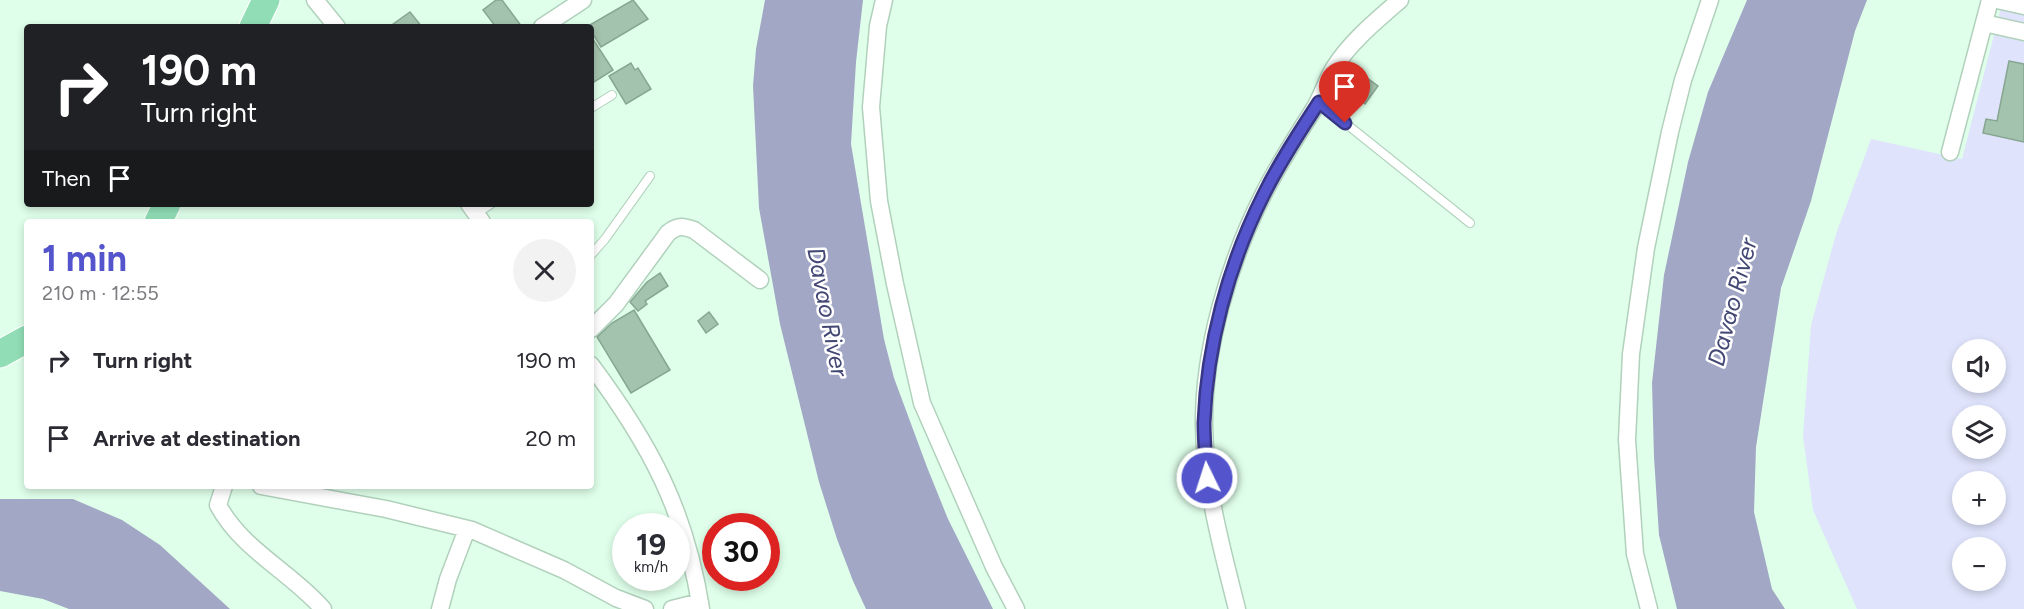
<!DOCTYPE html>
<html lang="en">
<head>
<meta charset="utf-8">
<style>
  body { margin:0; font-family:Figtree,sans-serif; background:#f2f2f3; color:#2b2b33; height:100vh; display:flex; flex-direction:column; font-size:22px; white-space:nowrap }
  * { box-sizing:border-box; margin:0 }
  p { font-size:20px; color:#7c7c81 }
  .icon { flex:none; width:33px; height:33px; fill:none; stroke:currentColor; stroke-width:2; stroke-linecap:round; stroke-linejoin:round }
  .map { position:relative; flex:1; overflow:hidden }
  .panel { position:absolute; left:24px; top:219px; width:570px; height:270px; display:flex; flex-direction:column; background:#fff; border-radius:6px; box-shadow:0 3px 9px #0003 }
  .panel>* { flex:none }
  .hud { position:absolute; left:24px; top:24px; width:570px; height:183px; border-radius:6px; box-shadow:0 3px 9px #0003; background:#202124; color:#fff; overflow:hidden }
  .tools { position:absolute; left:1952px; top:339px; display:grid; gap:12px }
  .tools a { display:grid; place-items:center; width:54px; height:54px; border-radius:50%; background:#fff; box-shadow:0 3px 9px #0003; font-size:30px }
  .speed { position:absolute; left:612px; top:513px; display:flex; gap:12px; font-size:30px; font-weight:700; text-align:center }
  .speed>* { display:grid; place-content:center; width:78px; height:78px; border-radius:50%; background:#fff; box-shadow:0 3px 9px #0003; line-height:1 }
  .speed small { font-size:15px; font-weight:400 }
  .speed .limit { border:9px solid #d22; background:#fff; color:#111 }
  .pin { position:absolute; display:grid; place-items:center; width:51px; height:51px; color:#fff; margin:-62px -26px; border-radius:50% 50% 50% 0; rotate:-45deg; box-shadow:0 0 6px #0007 }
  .pin .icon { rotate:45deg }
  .me { position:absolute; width:66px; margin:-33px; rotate:356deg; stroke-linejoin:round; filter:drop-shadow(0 0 4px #0008) }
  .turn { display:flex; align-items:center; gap:21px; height:126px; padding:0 18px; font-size:27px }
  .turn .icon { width:78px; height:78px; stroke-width:2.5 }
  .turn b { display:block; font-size:42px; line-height:51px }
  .then { display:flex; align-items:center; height:57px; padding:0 18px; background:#0003; gap:12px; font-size:22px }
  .round { display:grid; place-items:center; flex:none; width:63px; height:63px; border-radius:32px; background:#f2f2f3 }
  .overview { display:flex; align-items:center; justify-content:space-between; height:102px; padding:0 18px }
  h1 { font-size:36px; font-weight:700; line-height:45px; color:#5455cc }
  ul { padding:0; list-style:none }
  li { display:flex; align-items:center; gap:18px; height:78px; padding:0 18px }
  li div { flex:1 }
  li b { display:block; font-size:22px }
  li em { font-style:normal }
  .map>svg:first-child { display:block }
  .green { fill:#dfe4fc; fill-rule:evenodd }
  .water { fill:#a2a7c5 }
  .building { fill:#a4c3ae; stroke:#87a692; stroke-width:1.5 }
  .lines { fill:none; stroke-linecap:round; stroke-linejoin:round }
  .lane-casing { stroke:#b1d1bc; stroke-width:10 }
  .street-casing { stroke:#b1d1bc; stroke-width:19 }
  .primary-casing { stroke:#fff; stroke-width:29 }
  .lane { stroke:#fff; stroke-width:8 }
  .street { stroke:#fff; stroke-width:16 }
  .primary { stroke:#91deb6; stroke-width:27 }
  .route-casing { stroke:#373785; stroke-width:15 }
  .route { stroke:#5455cc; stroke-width:10 }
  .labels { text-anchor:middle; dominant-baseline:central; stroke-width:5; stroke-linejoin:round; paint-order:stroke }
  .water-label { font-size:24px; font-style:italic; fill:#424774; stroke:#fff }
</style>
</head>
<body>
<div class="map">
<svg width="2024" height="609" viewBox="0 0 2024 609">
  <rect width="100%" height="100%" fill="#dfffea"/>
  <path class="green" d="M2003,0H2024V609H1857L1813,510L1803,436L1811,325L1836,234L1871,139L1962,159ZM1962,350H1995V382H1962ZM1962,416H1995V448H1962ZM1962,482H1995V514H1962ZM1962,548H1995V580H1962Z"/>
  <path class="water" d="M765,0H863L856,62L851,144L884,339L894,378L927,467L948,519L993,609H866L853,581L837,539L819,482L780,324L759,208L753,86L756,49Z
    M1747,0H1867L1855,31L1811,201L1781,288L1756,447L1754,512L1772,589L1785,609H1677L1659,535L1654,457L1652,383L1664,275L1688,162L1708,92Z
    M0,499H73L122,520L160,545L230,609H69L43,599L0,591Z"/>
  <path class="building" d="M496,0H502L522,27H496L483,10Z
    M633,0L648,19L601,47L591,31V27L588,26Z
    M410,12L422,27H389Z
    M591,36L613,70L591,84Z
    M2009,61L2024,64V142L1983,133L1986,119L1997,121Z
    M631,63L635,70L638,68L651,89L626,104L609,76Z
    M1363,75L1378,86L1365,104L1346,90L1356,77L1359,79Z
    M660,273L668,286L645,301L647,304L638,311L630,302L647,282Z
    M634,310L670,370L631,393L597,337L612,323Z
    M709,312L718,324L706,333L698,321Z"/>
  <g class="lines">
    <defs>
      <path id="lane" d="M1319,102L1470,223
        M591,108L612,95
        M476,214L491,204
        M591,255L605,239L650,176"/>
      <path id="street" d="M315,0L337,27
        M884,0L878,26L871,107L879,201L895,284L922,403L994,567L1016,609
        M1997,0L2024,6
        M1984,23L2024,32
        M542,27L583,0
        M1950,152L1990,0
        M469,204L482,222
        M591,329L616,304L668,233C678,225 683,226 694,230L760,280
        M591,365C650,444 686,511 701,609
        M224,486L218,505C242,550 291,572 323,609
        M261,486L386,509L472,530L564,570L616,598L645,609
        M440,609L448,579L467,529
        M672,609L700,602
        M1237,609C1222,549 1205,489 1204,426C1203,350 1229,262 1263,195C1278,165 1296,137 1314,109C1322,96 1326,81 1334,68C1350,42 1377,20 1400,0
        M1649,609L1635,554L1627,440L1631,354L1646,248L1670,132L1683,80L1710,0"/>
      <path id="primary" d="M253,27L266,0
        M158,222L167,204
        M0,354L27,339"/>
    </defs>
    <use href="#lane" class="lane-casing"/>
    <use href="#street" class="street-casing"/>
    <use href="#primary" class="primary-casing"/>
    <use href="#lane" class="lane"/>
    <use href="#street" class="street"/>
    <use href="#primary" class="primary"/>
  </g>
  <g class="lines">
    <defs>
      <path id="route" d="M1207,478C1206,460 1204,441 1204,423C1207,345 1228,266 1263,196C1279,163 1299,133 1319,102L1345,123"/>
    </defs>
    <use href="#route" class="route-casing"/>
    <use href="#route" class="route"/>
  </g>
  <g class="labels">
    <g class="water-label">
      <text transform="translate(1732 302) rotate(-75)">Davao River</text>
      <text transform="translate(828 312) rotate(79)">Davao River</text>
    </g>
  </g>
</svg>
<div class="tools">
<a><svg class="icon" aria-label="sound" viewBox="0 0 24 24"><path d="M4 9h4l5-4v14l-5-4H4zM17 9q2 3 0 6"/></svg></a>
<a><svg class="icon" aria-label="layers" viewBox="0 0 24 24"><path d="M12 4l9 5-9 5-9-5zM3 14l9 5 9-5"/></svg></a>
<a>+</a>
<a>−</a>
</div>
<div class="speed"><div>19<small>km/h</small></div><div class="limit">30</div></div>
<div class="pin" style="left:1345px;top:123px;background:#d93025"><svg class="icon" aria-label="arrive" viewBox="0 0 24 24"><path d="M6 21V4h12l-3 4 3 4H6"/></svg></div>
<svg class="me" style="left:1207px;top:478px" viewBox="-20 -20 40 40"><circle r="17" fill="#5455cc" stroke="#fff" stroke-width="3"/><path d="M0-11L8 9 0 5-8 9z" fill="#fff"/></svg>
<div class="hud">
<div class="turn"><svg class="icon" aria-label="right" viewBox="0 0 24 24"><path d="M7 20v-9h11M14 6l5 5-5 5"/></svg><div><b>190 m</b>Turn right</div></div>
<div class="then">Then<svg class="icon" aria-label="arrive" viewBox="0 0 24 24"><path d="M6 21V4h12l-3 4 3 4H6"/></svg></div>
</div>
<section class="panel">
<div class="overview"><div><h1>1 min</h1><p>210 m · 12:55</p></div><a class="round"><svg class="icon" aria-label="close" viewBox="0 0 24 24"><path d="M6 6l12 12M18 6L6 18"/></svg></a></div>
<ul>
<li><svg class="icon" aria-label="right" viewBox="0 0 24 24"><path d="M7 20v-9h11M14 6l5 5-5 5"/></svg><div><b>Turn right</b></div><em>190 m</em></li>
<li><svg class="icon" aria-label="arrive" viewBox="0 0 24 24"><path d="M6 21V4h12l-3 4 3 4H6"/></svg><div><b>Arrive at destination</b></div><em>20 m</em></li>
</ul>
</section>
</div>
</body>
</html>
